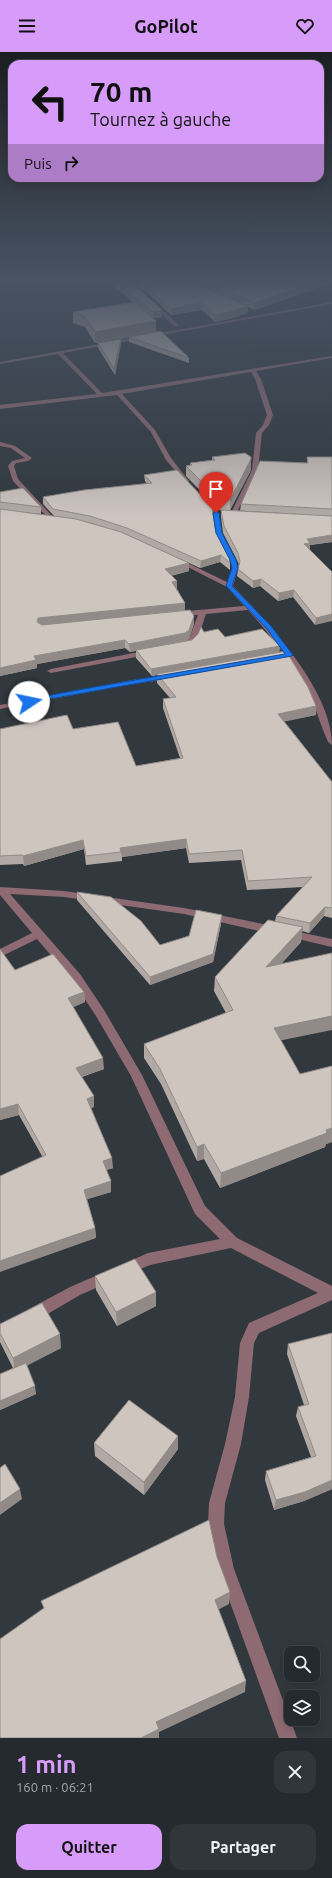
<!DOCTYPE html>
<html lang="fr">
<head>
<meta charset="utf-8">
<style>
  body { margin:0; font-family:Ubuntu,sans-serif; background:#31363a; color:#f1f3f6; height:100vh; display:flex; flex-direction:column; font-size:15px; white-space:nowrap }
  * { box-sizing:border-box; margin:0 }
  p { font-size:13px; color:#a3a7aa }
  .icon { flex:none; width:22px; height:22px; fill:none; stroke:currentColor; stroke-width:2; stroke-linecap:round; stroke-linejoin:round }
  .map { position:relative; height:1686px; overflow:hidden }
  .sheet { display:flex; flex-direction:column; background:#252a2e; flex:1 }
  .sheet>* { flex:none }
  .guide { position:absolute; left:8px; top:8px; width:316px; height:122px; border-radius:12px; box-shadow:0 2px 10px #0003,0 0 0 1px #42464a; background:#d79bf9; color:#111; overflow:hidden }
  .buttons { position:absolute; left:284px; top:1594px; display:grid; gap:8px }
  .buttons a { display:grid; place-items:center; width:36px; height:36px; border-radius:8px; background:#252a2e; box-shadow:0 2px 10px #0003,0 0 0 1px #42464a; font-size:20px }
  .pin { position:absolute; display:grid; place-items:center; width:34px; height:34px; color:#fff; margin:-41px -17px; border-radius:50% 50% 50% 0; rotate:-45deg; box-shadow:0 0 4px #0007 }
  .pin .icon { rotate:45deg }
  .me { position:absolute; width:44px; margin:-22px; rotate:79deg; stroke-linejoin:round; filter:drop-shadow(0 0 3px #0008) }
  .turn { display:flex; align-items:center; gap:14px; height:84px; padding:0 16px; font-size:18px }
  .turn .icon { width:52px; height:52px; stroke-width:2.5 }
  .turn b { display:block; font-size:28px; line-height:34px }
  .then { display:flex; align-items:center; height:38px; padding:0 16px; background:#0003; gap:8px; font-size:15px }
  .round { display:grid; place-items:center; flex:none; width:42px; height:42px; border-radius:12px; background:#31363a }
  .head { display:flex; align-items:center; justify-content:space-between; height:68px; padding:0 16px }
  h1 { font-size:24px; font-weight:700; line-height:30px; color:#d79bf9 }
  .action { display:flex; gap:8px; margin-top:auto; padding:8px 16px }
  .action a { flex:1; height:46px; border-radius:12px; background:#d79bf9; color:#111; font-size:16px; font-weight:700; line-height:46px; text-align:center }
  .action a+a { background:#31363a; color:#f1f3f6 }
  header { display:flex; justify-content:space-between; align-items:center; height:52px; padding:0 16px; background:#d79bf9; color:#111; font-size:18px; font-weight:700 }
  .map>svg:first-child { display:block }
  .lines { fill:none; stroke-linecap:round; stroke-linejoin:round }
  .minor { fill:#8e6b72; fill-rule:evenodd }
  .wall { fill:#b2a9a4; fill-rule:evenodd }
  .shaded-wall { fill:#918a86 }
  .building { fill:#cfc5bf; stroke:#918a86 }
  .route { fill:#1a73e8; stroke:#114b97 }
</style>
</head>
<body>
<header><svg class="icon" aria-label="menu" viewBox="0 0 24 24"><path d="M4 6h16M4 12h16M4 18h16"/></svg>GoPilot<svg class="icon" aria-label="heart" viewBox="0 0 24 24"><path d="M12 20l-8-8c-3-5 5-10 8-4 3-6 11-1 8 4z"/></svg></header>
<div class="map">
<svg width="332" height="1686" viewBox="0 0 332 1686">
  <rect width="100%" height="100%" fill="#31383e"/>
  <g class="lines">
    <path class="minor" d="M150,250H154L178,272V274H174L150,252Z
      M332,250V252L63,301L102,341L332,304V306L256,319L261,327L273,363L269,373L262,381L258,418L236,462L231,461L252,418L256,381L263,373L267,363L255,327L251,320L122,342L155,378L171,406L189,429L186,431L166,408L151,380L117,343L0,357V353L97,342L58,302L0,312V310Z
      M0,390L15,394L32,406L28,409L16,411L14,414L18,427L52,464V466H48L13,429L8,414L12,409L25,406L11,396L0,394Z
      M202,447H206L219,461L222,481L236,508L238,516L233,534C268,571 332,638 332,693L328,690C321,675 317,659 310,644C295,612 271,584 248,558L206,562C201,576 199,592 182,596L178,594L190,584L198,563L179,564H176V560L244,554L227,535L174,508L179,507L227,530L232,516L230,508L216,481L213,461L202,449Z
      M149,598H152V602L51,621L47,619L51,617Z
      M169,623L173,625L172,627L132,632L0,657V653L132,628Z
      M0,835L64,839L184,856L273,874L278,878L273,882L184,862L64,845L10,842L80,922L104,958L142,1023L205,1154L237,1186L332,1234V1248L259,1281L254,1291L249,1345L241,1392L225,1451L224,1472L234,1517L297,1686H279L218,1517L208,1472L209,1451L225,1392L235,1345L240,1291L249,1271L318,1241L231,1196L150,1213L126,1223L121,1221L119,1217L121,1213L148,1201L220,1187L195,1162L131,1024L96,964L72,928L37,887L0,905V897L32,881L0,843Z
      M289,878L332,887V895L285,884L284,882L285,880Z
      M107,1219L112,1221L114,1225L112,1229L80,1243L39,1267L34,1268L29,1267L27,1262L29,1257L70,1235Z"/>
  </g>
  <path class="wall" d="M107,229H131L162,258V265L153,266L156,269V280L189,306V311L129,290V285L121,287V292L115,323L98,296V291H95L85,275L73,271V260L133,250Z
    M134,229H332L255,258L248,255L247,261L229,267L215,270L202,258L171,263Z
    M212,405L251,418L230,458L332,464V490L310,493V498L332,520L315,573L293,545L278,549L260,534L253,536L237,524L238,517L239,513L237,508L223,481L221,465V458H227H219L186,424V414L190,413V411L212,408Z
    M307,405H332V464L240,459L241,452L307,411Z
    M144,423L215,475L230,511V518L220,510L200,516L127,483L189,519L171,524L177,537L185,551V558L194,564V572L189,586L185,589L130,600L125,596L37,612V616L0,624V440L41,455V462L21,460L64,466L54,464L43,452V445L147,432L145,429ZM84,469L90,471L108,476Z
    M204,580L225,585L280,594L279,601L316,663L284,669L332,730V866L324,864L309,881L302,879L301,890L281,912V989L300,1022L332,1014V1090L326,1092L325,1095L220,1136L204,1107L197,1109L161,1032L144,1006V992L226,961L214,939L215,925L275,869L276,864L303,835L247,838L241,808L189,811L186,796L122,805V809L86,813L84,797L24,814L23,812L0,813V677H73L136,714L180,706L163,656V647L170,646L157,631V623L152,624L136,606V598L192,588Z
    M77,840L160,893L189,884L221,872L213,910L150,933L77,848Z
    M15,918L84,940L85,950L73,955L104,1017L82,1025L94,1044V1055L91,1056L113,1116L106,1118L111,1140L87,1147L95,1176L96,1186L42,1104L19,1063L0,1068Z
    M95,1224L156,1240V1254L117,1274L96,1238Z
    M0,1272L61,1296L27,1313L36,1342L0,1358V1322L13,1316L0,1290Z
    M332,1281V1437L304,1449L274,1458L265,1428L266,1419L311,1405L296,1364L298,1355L304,1353L287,1302L288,1292Z
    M94,1391L178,1397L144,1443L95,1404Z"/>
  <path class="shaded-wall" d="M318,229H332V231L255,258V251Z
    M202,251V258L171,263V257Z
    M248,254L247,261L229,267L215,270V263Z
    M162,258V265L153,266V260Z
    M156,269V280L121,287V292L115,323L114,317L121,287L95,291V280Z
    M251,405V418L230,458V448Z
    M332,483V490L310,493V498L304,492L307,487Z
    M221,503L220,510L200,516L201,509Z
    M189,511V519L165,525V517Z
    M261,527L260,534L253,536V529Z
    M177,529V537L172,530Z
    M294,538L293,545L278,549L279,541Z
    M185,551V558L39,574L37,570L38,566Z
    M332,562V569L315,573L316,566Z
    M194,564V572L189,586L185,589L130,600L129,592Z
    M125,588V596L37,612V616L0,624V616L34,604Z
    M280,594L279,601L157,622V623L152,624L151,617Z
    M316,654V663L278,671V662Z
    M186,787V796L122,805L120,796Z
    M83,788L84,797L24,814L23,804Z
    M325,855L324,864L309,881L310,871Z
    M222,863L221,872L213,910L150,933V925Z
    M303,875L301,890L265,930L266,915Z
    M84,940L85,950L69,957L68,946Z
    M332,964V978L273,990L274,976Z
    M103,1006L104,1017L77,1026L76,1016Z
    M94,1044V1055L88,1057L87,1047Z
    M18,1052L19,1063L0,1068V1057Z
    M332,1076V1090L326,1092L325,1095L220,1136L221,1121L326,1078Z
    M204,1092V1107L197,1109V1095Z
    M112,1106L113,1116L103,1119V1109Z
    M111,1129V1140L85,1148L84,1138Z
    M95,1176L96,1186L0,1220V1209Z
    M156,1240V1254L117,1274L116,1260Z
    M60,1282L61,1296L15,1320L13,1306Z
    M35,1334L36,1342L0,1358V1349Z
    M178,1384V1397L144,1443V1430Z
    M332,1428V1437L304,1449L274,1458L276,1448Z
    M20,1437L22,1447L0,1463V1451Z
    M230,1540L229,1552L214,1560L215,1548Z
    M246,1629L245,1640L159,1680V1686H141L156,1670Z"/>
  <path class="building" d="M115,229H131L162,258L153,260Z
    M140,229H190L248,254L229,260L215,263L202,251L171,257Z
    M203,229H318L255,251Z
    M135,250L156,269L95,280L84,264L73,260Z
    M161,279L189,306L129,285Z
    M121,287L114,317L98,291Z
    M245,401L251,405V407L230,448L219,447L186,414L192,413L190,411L215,408L212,405Z
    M307,405H332V457L241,452L260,409L308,411Z
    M177,418L212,455L215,475L229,502L230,511L221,503L201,509L127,476L90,464L53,457L43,445L84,438L152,431L144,423Z
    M23,436L41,455L0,450V440Z
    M0,457L76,467L121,480L189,511L165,517L177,529L172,530L185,551L38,566L37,570L42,573L190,558L194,564L189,578L185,581L129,592L125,588L34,604L36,608L0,616Z
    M221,458L332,464V483L307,487L310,491L304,492L332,520V562L316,566L294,538L279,541L261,527L253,529L238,517L240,509L238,501L224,474Z
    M201,575L204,580L218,577L225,585L262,577L280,594L151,617L136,598L192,588L198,582Z
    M286,599L308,635L316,654L278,662L332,730V856L325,855L310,871L276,864L312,825L248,829L242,798L189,802L186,787L120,796L121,800L86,804L83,788L23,804L22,803L0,804V677L67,663L73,677L118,670L136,714L183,706L163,647L176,645L157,622Z
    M77,840L111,845L141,869L160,893L189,884L196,858L222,863L213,902L150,925Z
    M268,868L303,875L266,915L332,901V964L274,976L300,1022L332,1014V1076L326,1078L327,1081L221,1121L204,1092L197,1095L160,1017L144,992L233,958L215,925Z
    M0,897L15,918L53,902L84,940L68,946L103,1006L76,1016L94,1044L87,1047L112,1106L103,1109L111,1129L84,1138L95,1176L0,1209V1124L46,1103L18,1052L0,1057Z
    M135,1207L156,1240L116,1260L95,1224Z
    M42,1251L60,1282L13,1306L0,1281V1272Z
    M332,1281V1428L305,1440L276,1448L266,1419L316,1404L298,1355L309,1352L288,1292Z
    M26,1311L35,1334L0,1349V1322Z
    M129,1348L178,1384L144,1430L94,1391Z
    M5,1412L20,1437L0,1451V1416Z
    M209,1468L217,1505L230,1540L215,1548L246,1629L156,1670L159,1677L141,1686H0V1587L44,1556L41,1549Z"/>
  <linearGradient id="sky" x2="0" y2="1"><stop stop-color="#1b1f22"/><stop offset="0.49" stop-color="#485363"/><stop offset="1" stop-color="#485363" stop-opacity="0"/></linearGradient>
  <rect width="332" height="465" fill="url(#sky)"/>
  <path class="route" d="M216,459L219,461L222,481L236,508L238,516L232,534L271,574L293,603L292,604L27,651L26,650L29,647C114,631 200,617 285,602L267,577L226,534L232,516L230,508L216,481L213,461Z"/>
</svg>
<div class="buttons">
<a><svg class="icon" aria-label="search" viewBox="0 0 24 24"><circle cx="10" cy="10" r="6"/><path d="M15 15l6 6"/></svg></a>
<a><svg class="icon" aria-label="layers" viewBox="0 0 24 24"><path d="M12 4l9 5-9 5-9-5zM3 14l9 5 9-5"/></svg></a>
</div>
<div class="pin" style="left:216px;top:461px;background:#d93025"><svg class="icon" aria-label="arrive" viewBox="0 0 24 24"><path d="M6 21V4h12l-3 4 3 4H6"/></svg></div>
<svg class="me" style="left:29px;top:650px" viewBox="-20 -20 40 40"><circle r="19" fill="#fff"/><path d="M0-13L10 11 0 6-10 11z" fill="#1a73e8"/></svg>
<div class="guide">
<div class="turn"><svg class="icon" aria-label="left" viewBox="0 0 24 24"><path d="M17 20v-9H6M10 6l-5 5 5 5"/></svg><div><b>70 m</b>Tournez à gauche</div></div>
<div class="then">Puis<svg class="icon" aria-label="right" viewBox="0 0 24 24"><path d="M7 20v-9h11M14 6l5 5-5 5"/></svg></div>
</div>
</div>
<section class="sheet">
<div class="head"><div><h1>1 min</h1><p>160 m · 06:21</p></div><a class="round"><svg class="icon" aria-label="close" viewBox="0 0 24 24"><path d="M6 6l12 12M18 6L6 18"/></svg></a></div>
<div class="action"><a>Quitter</a><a>Partager</a></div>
</section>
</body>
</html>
